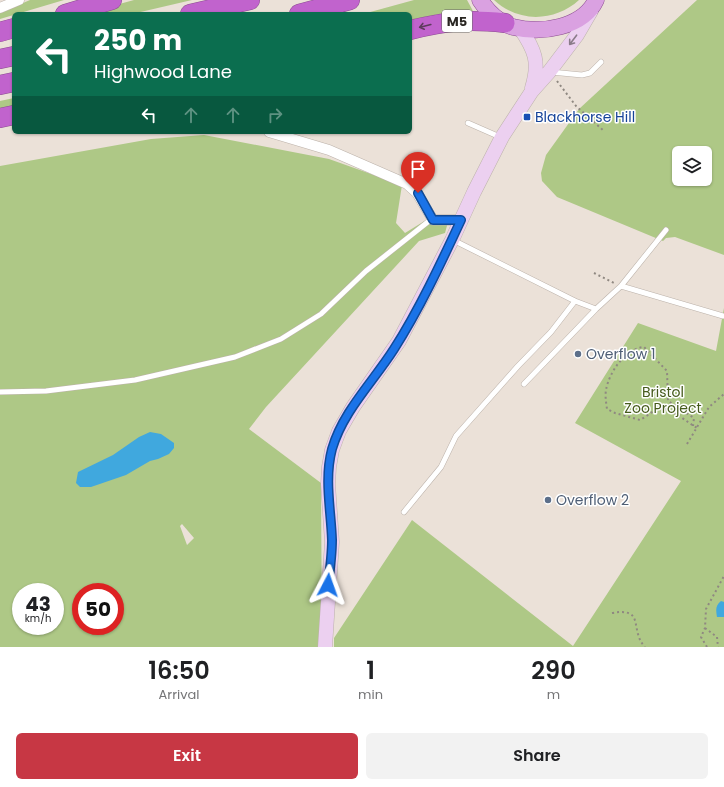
<!DOCTYPE html>
<html lang="en">
<head>
<meta charset="utf-8">
<style>
  body { margin:0; font-family:Poppins,sans-serif; background:#f2f2f2; color:#202124; height:100vh; display:flex; flex-direction:column; font-size:15px; white-space:nowrap }
  * { box-sizing:border-box; margin:0 }
  p { font-size:13px; color:#757577 }
  .icon { flex:none; width:22px; height:22px; fill:none; stroke:currentColor; stroke-width:2; stroke-linecap:round; stroke-linejoin:round }
  .map { position:relative; height:647px; overflow:hidden }
  .sheet { display:flex; flex-direction:column; background:#fff; flex:1 }
  .sheet>* { flex:none }
  .guide { position:absolute; left:12px; top:12px; width:400px; height:122px; border-radius:6px; box-shadow:0 1px 3px #0004; background:#0b6e4f; color:#fff; overflow:hidden }
  .controls { position:absolute; left:672px; top:146px; display:grid; gap:8px }
  .controls a { display:grid; place-items:center; width:40px; height:40px; border-radius:6px; background:#fff; box-shadow:0 1px 3px #0004; font-size:20px }
  .speed { position:absolute; left:12px; top:583px; display:flex; gap:8px; font-size:20px; font-weight:700; text-align:center }
  .speed>* { display:grid; place-content:center; width:52px; height:52px; border-radius:50%; background:#fff; box-shadow:0 1px 3px #0004; line-height:1 }
  .speed small { font-size:10px; font-weight:400 }
  .speed .limit { border:6px solid #d22; background:#fff; color:#111 }
  .pin { position:absolute; display:grid; place-items:center; width:34px; height:34px; color:#fff; margin:-41px -17px; border-radius:50% 50% 50% 0; rotate:-45deg; box-shadow:0 0 4px #0007 }
  .pin .icon { rotate:45deg }
  .me { position:absolute; width:44px; margin:-22px; rotate:4deg; stroke-linejoin:round; filter:drop-shadow(0 0 3px #0008) }
  .turn { display:flex; align-items:center; gap:14px; height:84px; padding:0 16px; font-size:18px }
  .turn .icon { width:52px; height:52px; stroke-width:2.5 }
  .turn b { display:block; font-size:28px; line-height:34px }
  .lanes { display:flex; align-items:center; height:38px; padding:0 16px; background:#0003; justify-content:center; gap:20px; direction:ltr }
  .lanes .off { opacity:.35 }
  .eta { display:flex; justify-content:space-evenly; align-items:center; height:68px; text-align:center }
  .eta b { font-size:24px; font-weight:600; line-height:28px }
  .action { display:flex; gap:8px; margin-top:auto; padding:8px 16px }
  .action a { flex:1; height:46px; border-radius:6px; background:#c73744; color:#fff; font-size:16px; font-weight:600; line-height:46px; text-align:center }
  .action a+a { background:#f2f2f2; color:#202124 }
  .map>svg:first-child { display:block }
  .green { fill:#aec886; fill-rule:evenodd }
  .water { fill:#40a8de }
  .lines { fill:none; stroke-linecap:round; stroke-linejoin:round }
  .service-casing { stroke:#bcb2aa; stroke-width:6 }
  .minor-casing { stroke:#bcb2aa; stroke-width:11 }
  .secondary-casing { stroke:#bcb2aa; stroke-width:15 }
  .primary-casing { stroke:#8c4e91; stroke-width:17 }
  .motorway-casing { stroke:#8c4e91; stroke-width:20 }
  .path { stroke:#8f8881; stroke-width:2; stroke-dasharray:2 3; stroke-linecap:butt }
  .service { stroke:#fff; stroke-width:5 }
  .minor { stroke:#fff; stroke-width:10 }
  .secondary { stroke:#ecd0f0; stroke-width:14 }
  .primary { stroke:#daa1e1; stroke-width:16 }
  .motorway { stroke:#c163cd; stroke-width:19 }
  .oneway { stroke:#5e3b5e }
  .oneway2 { stroke:#8a7b89 }
  .route-casing { stroke:#114b97; stroke-width:10 }
  .route { stroke:#1a73e8; stroke-width:7 }
  .transit-dot { fill:#1a4fb4; stroke:#fff; stroke-width:1.5 }
  .service-dot { fill:#5c6f8a; stroke:#fff; stroke-width:1.5 }
  .labels { text-anchor:middle; dominant-baseline:central; stroke-width:3; stroke-linejoin:round; paint-order:stroke }
  .shield { fill:#fff; stroke:#696764; stroke-width:1 }
  .shield-label { font-size:13px; font-weight:bold; fill:#292622 }
  .transit-label { font-size:14px; fill:#164399; stroke:#fff; text-anchor:start }
  .service-label { font-size:14px; fill:#4e5e75; stroke:#fff; text-anchor:start }
  .park-label { font-size:14px; fill:#465b1c; stroke:#fff }
</style>
</head>
<body>
<div class="map">
<svg width="724" height="647" viewBox="0 0 724 647">
  <rect width="100%" height="100%" fill="#ebe1d8"/>
  <path class="green" d="M30,0H64L0,19V13Z
    M134,0H192L132,14H83Z
    M414,0H467L473,11L459,10L410,20V14H363Z
    M494,0H579C555,22 518,23 494,0Z
    M697,0H724V255L675,237L666,238L663,241L557,197L542,181L541,173L546,155L579,109ZM679,153H705V179H679Z
    M14,98V108L0,110V101Z
    M204,135L329,159L402,185L396,223L405,233L431,217L449,215L448,222L445,233L419,241L266,407L249,429L321,483L322,647H0V166L151,139ZM182,524L194,538L187,545L180,526ZM21,592H55V626H21ZM81,592H115V626H81Z
    M724,308V647H334V638L412,520L573,646L681,481L575,423L638,323L716,351Z"/>
  <path class="water" d="M150,432L161,434L174,443V448L169,454L158,459L150,461L126,475L91,487H80L76,483L78,472L113,455L139,437Z
    M721,601L724,602V617H717C716,610 715,606 721,601Z"/>
  <g class="lines">
    <defs>
      <path id="service" d="M551,72L582,75L590,73L601,62
        M468,123L500,137
        M453,240L575,301L596,309L621,286L666,230
        M621,286L723,316
        M524,384L596,309
        M0,392L46,391L135,380L235,357L281,339L321,314L366,271L429,221L433,220
        M404,512L441,467L456,436L518,366L551,332L575,301"/>
      <path id="minor" d="M0,8L19,0
        M269,132L329,150L407,184L417,193L433,220H461"/>
      <path id="secondary" d="M520,28C535,50 540,62 532,88
        M325,647L332,542L328,484L329,467L332,450L339,431L353,407L399,341L452,240L474,192L502,137L532,91L549,72L577,35L591,11"/>
      <path id="primary" d="M480,0C488,12 500,23 513,27C541,34 583,28 596,0"/>
      <path id="motorway" d="M65,14L112,0
        M190,14L250,0
        M299,14L350,0
        M410,30C447,21 467,19 505,23
        M0,32L14,28
        M0,59L14,56
        M0,85L14,82
        M0,118L14,115"/>
    </defs>
    <use href="#service" class="service-casing"/>
    <use href="#minor" class="minor-casing"/>
    <use href="#secondary" class="secondary-casing"/>
    <use href="#primary" class="primary-casing"/>
    <use href="#motorway" class="motorway-casing"/>
    <path class="path" d="M557,81L576,106L604,131
      M594,273L614,283
      M693,426L694,418L668,401L667,371L644,347C626,348 609,372 606,390C605,396 606,402 607,409L615,413L640,420C646,417 653,410 659,409C669,406 688,423 697,428
      M687,444L709,407L724,394
      M612,613C646,607 629,630 645,647
      M705,628L717,637L718,647
      M707,647L701,637L705,628L706,609L724,576"/>
    <use href="#service" class="service"/>
    <use href="#minor" class="minor"/>
    <use href="#secondary" class="secondary"/>
    <use href="#primary" class="primary"/>
    <use href="#motorway" class="motorway"/>
  </g>
  <defs><path id="oneway-shaft" d="M-6 0H5M1.5-3L5.5 0L1.5 3" fill="none" stroke-width="1.6" stroke-linecap="round" stroke-linejoin="round"/></defs>
  <use class="oneway" href="#oneway-shaft" transform="translate(425 26) rotate(166)"/>
  <use class="oneway2" href="#oneway-shaft" transform="translate(573 40) rotate(127)"/>
  <g class="lines">
    <defs>
      <path id="route" d="M328,585C330,570 332,555 332,540C331,510 324,479 332,449C343,411 373,382 394,349C419,310 441,263 461,220H433L418,193"/>
    </defs>
    <use href="#route" class="route-casing"/>
    <use href="#route" class="route"/>
  </g>
  <rect class="transit-dot" x="523" y="113" width="8" height="8" rx="2"/>
  <g class="service-dot">
    <circle cx="578" cy="354" r="4"/>
    <circle cx="548" cy="500" r="4"/>
  </g>
  <g class="labels">
    <rect class="shield" x="442" y="10" width="30" height="22" rx="3"/>
    <g class="shield-label">
      <text x="457" y="21">M5</text>
    </g>
    <g class="transit-label">
      <text x="535" y="117">Blackhorse Hill</text>
    </g>
    <g class="service-label">
      <text x="586" y="354">Overflow 1</text>
      <text x="556" y="500">Overflow 2</text>
    </g>
    <g class="park-label">
      <text x="663" y="392">Bristol<tspan x="663" dy="16">Zoo Project</tspan></text>
    </g>
  </g>
</svg>
<div class="controls">
<a><svg class="icon" aria-label="layers" viewBox="0 0 24 24"><path d="M12 4l9 5-9 5-9-5zM3 14l9 5 9-5"/></svg></a>
</div>
<div class="speed"><div>43<small>km/h</small></div><div class="limit">50</div></div>
<div class="pin" style="left:418px;top:193px;background:#d93025"><svg class="icon" aria-label="arrive" viewBox="0 0 24 24"><path d="M6 21V4h12l-3 4 3 4H6"/></svg></div>
<svg class="me" style="left:328px;top:585px" viewBox="-20 -20 40 40"><path d="M0-17L14 15 0 8-14 15z" fill="#1a73e8" stroke="#fff" stroke-width="4"/></svg>
<div class="guide">
<div class="turn"><svg class="icon" aria-label="left" viewBox="0 0 24 24"><path d="M17 20v-9H6M10 6l-5 5 5 5"/></svg><div><b>250 m</b>Highwood Lane</div></div>
<div class="lanes"><svg class="icon" aria-label="left" viewBox="0 0 24 24"><path d="M17 20v-9H6M10 6l-5 5 5 5"/></svg><svg class="icon off" aria-label="ahead" viewBox="0 0 24 24"><path d="M12 20V5M6 11l6-6 6 6"/></svg><svg class="icon off" aria-label="ahead" viewBox="0 0 24 24"><path d="M12 20V5M6 11l6-6 6 6"/></svg><svg class="icon off" aria-label="right" viewBox="0 0 24 24"><path d="M7 20v-9h11M14 6l5 5-5 5"/></svg></div>
</div>
</div>
<section class="sheet">
<div class="eta">
<div><b>16:50</b><p>Arrival</p></div>
<div><b>1</b><p>min</p></div>
<div><b>290</b><p>m</p></div>
</div>
<div class="action"><a>Exit</a><a>Share</a></div>
</section>
</body>
</html>
